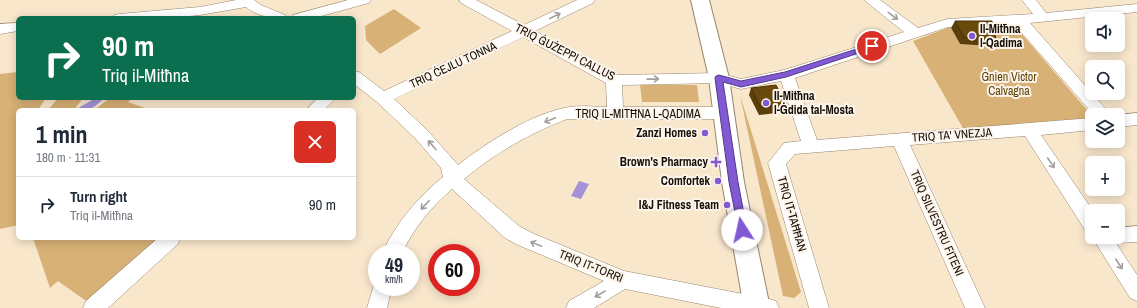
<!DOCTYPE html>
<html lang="en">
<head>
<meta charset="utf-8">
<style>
  body { margin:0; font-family:"Archivo Narrow",sans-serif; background:#f6f6f7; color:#1f2937; height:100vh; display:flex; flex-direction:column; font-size:15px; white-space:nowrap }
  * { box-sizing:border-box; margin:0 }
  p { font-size:13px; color:#747a83 }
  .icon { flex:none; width:22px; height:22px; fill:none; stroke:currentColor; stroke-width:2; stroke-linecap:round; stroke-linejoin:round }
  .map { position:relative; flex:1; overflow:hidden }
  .drawer { position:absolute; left:16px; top:108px; width:340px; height:132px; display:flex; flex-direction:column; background:#fff; border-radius:6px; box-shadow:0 2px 10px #0003 }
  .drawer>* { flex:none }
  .top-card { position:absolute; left:16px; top:16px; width:340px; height:84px; border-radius:6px; box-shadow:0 2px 10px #0003; background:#0b6e4f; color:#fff; overflow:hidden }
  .controls { position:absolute; left:1085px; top:12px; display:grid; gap:8px }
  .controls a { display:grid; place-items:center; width:40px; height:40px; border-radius:6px; background:#fff; box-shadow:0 2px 10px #0003; font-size:20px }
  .speed { position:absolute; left:368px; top:244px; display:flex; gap:8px; font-size:20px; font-weight:700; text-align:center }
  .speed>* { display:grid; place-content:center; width:52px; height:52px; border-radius:50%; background:#fff; box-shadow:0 2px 10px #0003; line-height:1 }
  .speed small { font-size:10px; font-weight:400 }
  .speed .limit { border:6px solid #d22; background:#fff; color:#111 }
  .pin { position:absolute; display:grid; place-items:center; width:34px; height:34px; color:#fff; margin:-17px; border:2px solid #fff; border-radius:50%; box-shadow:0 1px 4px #0007 }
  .me { position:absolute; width:44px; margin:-22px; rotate:350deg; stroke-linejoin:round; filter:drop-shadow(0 0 3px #0008) }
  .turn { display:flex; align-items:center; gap:14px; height:84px; padding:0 20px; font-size:18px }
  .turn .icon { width:52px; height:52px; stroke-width:2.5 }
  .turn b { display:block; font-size:28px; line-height:34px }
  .round { display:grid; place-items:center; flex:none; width:42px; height:42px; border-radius:6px; background:#f6f6f7 }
  .summary { display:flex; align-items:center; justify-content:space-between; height:68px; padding:0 20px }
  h1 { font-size:24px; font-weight:700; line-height:30px }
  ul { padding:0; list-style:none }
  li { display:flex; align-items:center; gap:12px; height:56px; padding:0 20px; border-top:1px solid #e0e1e3 }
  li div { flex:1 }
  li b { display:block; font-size:15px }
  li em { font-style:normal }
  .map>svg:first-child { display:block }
  .green { fill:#d7b175 }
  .water { fill:#a492d9 }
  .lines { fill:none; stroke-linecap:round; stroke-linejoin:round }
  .minor-casing { stroke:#96856d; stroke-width:1 }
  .major-casing { stroke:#96856d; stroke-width:2 }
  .minor { fill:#fff; fill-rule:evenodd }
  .major { fill:#fff; fill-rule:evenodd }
  .wall { fill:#5a3f0a }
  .building { fill:#69490c; stroke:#4a3308 }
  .oneway { stroke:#a19e9b }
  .route { fill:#8159d3; stroke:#543a89 }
  .poi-dot { fill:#8159d3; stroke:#fdf5eb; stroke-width:1.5 }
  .labels { text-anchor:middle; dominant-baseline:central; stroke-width:4; stroke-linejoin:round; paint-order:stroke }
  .poi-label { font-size:12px; font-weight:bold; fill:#130d05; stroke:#fdf5eb; text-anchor:end }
  .street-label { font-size:12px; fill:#130d05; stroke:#fdf5eb }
  .park-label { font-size:12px; fill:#5b3d00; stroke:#fdf5eb }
</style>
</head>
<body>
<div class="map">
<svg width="1137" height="308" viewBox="0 0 1137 308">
  <rect width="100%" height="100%" fill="#f9e7cc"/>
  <path class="green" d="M394,9L421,28L380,54L366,40L365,26Z
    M1015,26L1087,110V119L964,130L913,41L950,27L960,44L988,28Z
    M18,72V98H46L38,110H18V225L0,229V74Z
    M640,85H697L699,102H642Z
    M740,95L801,292L794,298L783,296Z
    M58,98H83L74,110H48Z
    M110,98H133L128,102L151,110H94Z
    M33,238H163L89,303L58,281L50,288Z"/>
  <path class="water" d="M93,98H104C94,108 92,110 77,110C81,104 90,104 93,98Z
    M579,181L589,184L581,199L571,196Z"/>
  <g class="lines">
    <defs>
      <path id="minor" d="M236,0H254L261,5L285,15L287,18C271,18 258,17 246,7L200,15L169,18H112L114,15L119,14L200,7Z
        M348,0H371L369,3L314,18H291L293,15Z
        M459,0H476L524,25L577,0H595L593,3L535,31L616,75L719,73L741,79L784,70L904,32L864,0H880L918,28L947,19L1033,14L1022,0H1036L1046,13L1137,4V12L1030,23L1111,115H1094L1015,25L948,27L795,78L817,140L1092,118V130L1041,135L1093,211H1092V232L1085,230L1025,136L910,145L985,308H965L894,146L795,154L786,164L829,308H809L768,163L784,143L801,141L781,81L741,89L719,83L622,85L623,107H723L729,109L731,113L729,117L723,119H567C530,133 495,153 464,179L519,226L532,233L624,271L769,299L776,301L779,308H721L625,289L594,308H566L569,301L604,281L518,245L505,238L452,189C431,207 414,228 402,253H382C397,222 417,198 443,177L441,168L415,138L377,102L354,84V71L359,72L384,91L512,31L461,3ZM523,37L606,83L607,107C595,107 582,105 570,107C534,112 486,143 458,165L427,130L394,99Z
        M18,23V31L0,34V24Z
        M318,98H336L324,110H306Z
        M1137,113V125L1118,127V115Z
        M1137,226V242L1116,243L1137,275V301L1130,298L1092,237H1118V228Z
        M158,238H180L178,244L108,308H83L86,301Z
        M377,280V287H392L387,308H367L375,281Z"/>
      <path id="major" d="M691,0H709L729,78L744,182L770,308H744L722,182L709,78Z"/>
    </defs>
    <use href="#minor" class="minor-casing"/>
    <use href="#major" class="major-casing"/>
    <use href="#minor" class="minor"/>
    <use href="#major" class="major"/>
  </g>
  <path class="wall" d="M955,21L996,39L991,46L960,44L951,28Z
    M751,88L787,105L784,112L759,115L749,95Z"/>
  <path class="building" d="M955,21H992L996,39L964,37Z
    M776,85L787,105L761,108L751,88Z"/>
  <defs><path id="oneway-shaft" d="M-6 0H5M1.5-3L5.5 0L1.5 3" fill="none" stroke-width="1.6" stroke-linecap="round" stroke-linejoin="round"/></defs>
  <g class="oneway">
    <use href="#oneway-shaft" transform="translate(555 16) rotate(-26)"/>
    <use href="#oneway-shaft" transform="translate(893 16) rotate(37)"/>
    <use href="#oneway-shaft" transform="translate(653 79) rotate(-1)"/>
    <use href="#oneway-shaft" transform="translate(550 120) rotate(158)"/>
    <use href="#oneway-shaft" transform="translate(432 145) rotate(-131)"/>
    <use href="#oneway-shaft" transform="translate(1051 163) rotate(56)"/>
    <use href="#oneway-shaft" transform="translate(425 205) rotate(134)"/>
    <use href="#oneway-shaft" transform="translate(536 244) rotate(-158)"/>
    <use href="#oneway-shaft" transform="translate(1119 264) rotate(57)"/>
    <use href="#oneway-shaft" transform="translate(600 294) rotate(150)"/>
  </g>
  <path class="route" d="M872,44L874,45V48L786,77L741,87L723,82L738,182L747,230L746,233L742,234L739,233L729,182L715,78L716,76L719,75L741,81L785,72Z"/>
  <g class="poi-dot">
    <circle cx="972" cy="36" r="4"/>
    <circle cx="766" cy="103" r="4"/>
    <circle cx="705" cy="133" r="4"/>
    <path d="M714 156h4v4h4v4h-4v4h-4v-4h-4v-4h4z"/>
    <circle cx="718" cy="181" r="4"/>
    <circle cx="727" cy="205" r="4"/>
  </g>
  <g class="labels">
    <g class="poi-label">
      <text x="980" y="29" text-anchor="start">Il-Mitħna<tspan x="980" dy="14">l-Qadima</tspan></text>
      <text x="774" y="96" text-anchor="start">Il-Mitħna<tspan x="774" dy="14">l-Ġdida tal-Mosta</tspan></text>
      <text x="697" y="133">Zanzi Homes</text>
      <text x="708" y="162">Brown's Pharmacy</text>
      <text x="710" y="181">Comfortek</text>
      <text x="719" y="205">I&amp;J Fitness Team</text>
    </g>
    <g class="street-label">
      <text transform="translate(565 52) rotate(27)">TRIQ ĠUŻEPPI CALLUS</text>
      <text transform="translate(453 65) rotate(-25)">TRIQ ĊEJLU TONNA</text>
      <text x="638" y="114">TRIQ IL-MITĦNA L-QADIMA</text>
      <text transform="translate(952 135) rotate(-4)">TRIQ TA' VNEZJA</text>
      <text transform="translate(792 214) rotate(74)">TRIQ IT-TAĦĦAN</text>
      <text transform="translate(937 223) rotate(66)">TRIQ SILVESTRU FITENI</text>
      <text transform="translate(591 266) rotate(22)">TRIQ IT-TORRI</text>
    </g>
    <g class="park-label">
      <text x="1009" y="77">Ġnien Victor<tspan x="1009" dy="14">Calvagna</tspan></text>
    </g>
  </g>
</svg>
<div class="controls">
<a><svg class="icon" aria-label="sound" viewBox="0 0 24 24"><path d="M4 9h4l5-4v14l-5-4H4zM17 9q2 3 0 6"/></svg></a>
<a><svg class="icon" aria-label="search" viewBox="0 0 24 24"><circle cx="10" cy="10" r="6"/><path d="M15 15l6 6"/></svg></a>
<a><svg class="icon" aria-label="layers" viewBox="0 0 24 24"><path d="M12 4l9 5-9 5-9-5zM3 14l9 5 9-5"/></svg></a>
<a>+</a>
<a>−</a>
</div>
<div class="speed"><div>49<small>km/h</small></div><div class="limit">60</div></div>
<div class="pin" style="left:872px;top:46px;background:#d93025"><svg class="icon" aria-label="arrive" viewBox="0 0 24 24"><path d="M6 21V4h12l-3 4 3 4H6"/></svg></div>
<svg class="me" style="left:742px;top:230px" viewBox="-20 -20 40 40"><circle r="19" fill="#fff"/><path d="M0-13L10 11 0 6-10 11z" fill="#8159d3"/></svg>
<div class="top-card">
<div class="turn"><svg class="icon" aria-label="right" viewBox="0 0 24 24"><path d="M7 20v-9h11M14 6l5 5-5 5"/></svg><div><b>90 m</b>Triq il-Mitħna</div></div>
</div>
<section class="drawer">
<div class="summary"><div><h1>1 min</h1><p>180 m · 11:31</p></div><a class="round" style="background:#d93025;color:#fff"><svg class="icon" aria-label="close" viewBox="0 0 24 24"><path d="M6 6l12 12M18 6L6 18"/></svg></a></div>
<ul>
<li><svg class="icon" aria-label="right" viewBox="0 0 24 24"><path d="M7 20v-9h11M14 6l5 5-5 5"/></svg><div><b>Turn right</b><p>Triq il-Mitħna</p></div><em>90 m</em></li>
</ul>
</section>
</div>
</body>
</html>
